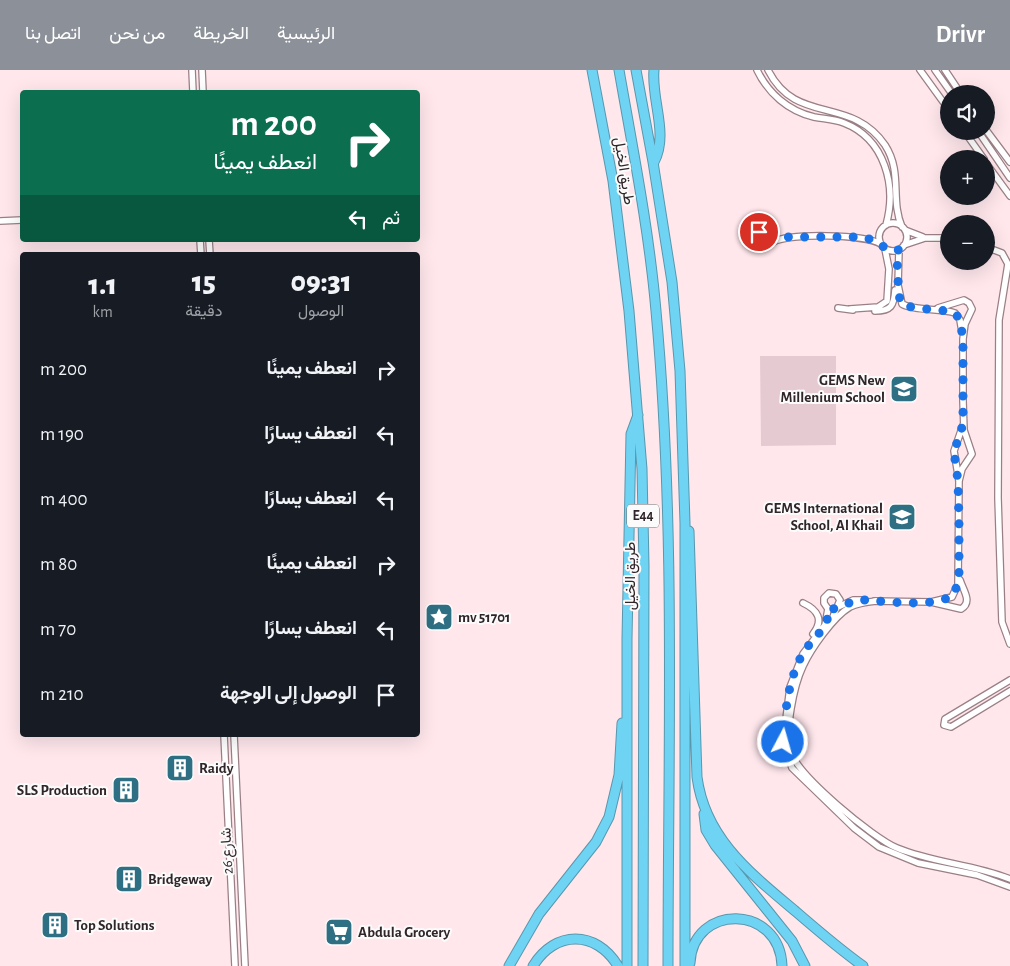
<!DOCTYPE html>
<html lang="ar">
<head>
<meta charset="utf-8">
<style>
  body { margin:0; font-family:"Alegreya Sans",Vazirmatn,sans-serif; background:#20242c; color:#f1f3f6; direction:rtl; height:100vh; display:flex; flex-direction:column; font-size:19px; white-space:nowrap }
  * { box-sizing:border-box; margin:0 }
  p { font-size:16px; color:#9ea1a6 }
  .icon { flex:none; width:28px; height:28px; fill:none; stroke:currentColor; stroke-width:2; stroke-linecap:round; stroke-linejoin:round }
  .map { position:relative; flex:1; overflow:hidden; direction:ltr }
  .details { position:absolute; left:20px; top:182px; width:400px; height:485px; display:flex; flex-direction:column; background:#171b24; border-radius:5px; box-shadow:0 5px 20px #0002; direction:rtl }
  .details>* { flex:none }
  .guide { position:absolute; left:20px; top:20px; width:400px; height:152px; border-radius:5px; box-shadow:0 5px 20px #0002; direction:rtl; background:#0b6e4f; color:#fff; overflow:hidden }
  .fabs { position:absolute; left:940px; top:15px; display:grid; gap:10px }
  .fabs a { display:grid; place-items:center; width:55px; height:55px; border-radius:50%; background:#171b24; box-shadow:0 5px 20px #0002; font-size:25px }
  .pin { position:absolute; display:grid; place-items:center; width:42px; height:42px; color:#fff; margin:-21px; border:2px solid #fff; border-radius:50%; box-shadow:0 1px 5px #0007 }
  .me { position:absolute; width:55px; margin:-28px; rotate:6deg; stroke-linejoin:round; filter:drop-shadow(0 0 4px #0008) }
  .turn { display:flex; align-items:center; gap:18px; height:105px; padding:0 20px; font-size:22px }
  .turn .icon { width:65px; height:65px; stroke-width:2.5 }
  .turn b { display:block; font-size:35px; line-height:42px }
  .then { display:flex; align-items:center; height:48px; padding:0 20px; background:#0003; gap:10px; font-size:19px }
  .eta { display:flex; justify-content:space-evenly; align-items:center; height:85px; text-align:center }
  .eta b { font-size:30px; font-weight:800; line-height:35px }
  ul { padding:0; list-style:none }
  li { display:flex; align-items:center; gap:15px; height:65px; padding:0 20px }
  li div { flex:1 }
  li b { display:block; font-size:19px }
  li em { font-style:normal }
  header { display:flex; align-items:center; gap:30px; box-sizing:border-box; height:70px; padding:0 25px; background:#8c9099; color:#fff }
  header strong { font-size:24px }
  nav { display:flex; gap:28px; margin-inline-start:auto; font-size:18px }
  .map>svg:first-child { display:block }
  .green { fill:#e6cad1 }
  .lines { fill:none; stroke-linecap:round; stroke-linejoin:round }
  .minor-casing { stroke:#9a8086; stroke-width:8 }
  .highway-casing { stroke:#5997ad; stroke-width:11 }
  .minor { stroke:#fff; stroke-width:5.5 }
  .highway { stroke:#6fd4f4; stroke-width:9 }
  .route { stroke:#1a73e8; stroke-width:9; stroke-dasharray:0 16.2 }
  .labels { text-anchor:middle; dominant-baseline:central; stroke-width:4; stroke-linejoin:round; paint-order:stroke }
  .shield { fill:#fbfbfb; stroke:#6d6567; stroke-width:1 }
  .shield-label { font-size:14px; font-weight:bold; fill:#302528 }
  .street-label { font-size:15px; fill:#302528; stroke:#fbfbfb }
  .poi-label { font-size:15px; font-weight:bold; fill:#302528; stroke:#fbfbfb; text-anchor:start }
</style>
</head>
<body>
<header>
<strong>Drivr</strong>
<nav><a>الرئيسية</a><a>الخريطة</a><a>من نحن</a><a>اتصل بنا</a></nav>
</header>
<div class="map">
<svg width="1010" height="896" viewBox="0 0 1010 896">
  <rect width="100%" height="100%" fill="#ffe7ec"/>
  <path class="green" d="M760,286H836V375L761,376Z"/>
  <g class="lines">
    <defs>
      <path id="minor" d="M192,0L193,22
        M202,0L203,22
        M757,0C768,23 788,41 814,47C824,49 834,49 844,53C885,69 897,116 886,155
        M768,0C796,56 851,25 885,75C903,103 890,129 902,157
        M920,0L949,40
        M935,0L952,24
        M945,0L961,24
        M986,60L1010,92
        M964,61L984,89
        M978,61L1010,108
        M986,93L1010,126
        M0,151L22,150
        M879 167a14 14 0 1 1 28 0a14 14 0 1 1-28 0Z
        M758 167a8 8 0 1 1 16 0a8 8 0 1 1-16 0Z
        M905,160L923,167
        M200,170L201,185
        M209,170L210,185
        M773,172C790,163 864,164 881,174
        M904,175L925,168H949
        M986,177L1002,183L1008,194L999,250L998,428L1002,552L1010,574
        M899,180L898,215L902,234C914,241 940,238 955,243L960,250L962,262
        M838,238L853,240
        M938,238L964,230L969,233L972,239L965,254L963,269V331L964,360L972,384L962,399L959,411
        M850,239L878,237L887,231L889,199L885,179
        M875,241C891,241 894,236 895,220
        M874,531L931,532L961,539C973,532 963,520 960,510
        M876,531C867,532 858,533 850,537C833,547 811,579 803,596C794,615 784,662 791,682C798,706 873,768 897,778C933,793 973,794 1010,809
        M931,532L952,527L958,514L959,411L954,381L963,355
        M803,533C818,540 824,550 813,564
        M838,537L853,530H865
        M828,539L825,555L803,584L790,617L783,672L792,698L854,758L879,777L918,793L977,805L1010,817
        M830,554L840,530L836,524L829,523L824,528V533L828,539H835
        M1010,610L945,649L944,655L951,657L1010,621
        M224,665L235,896
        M234,665L245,896"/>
      <path id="highway" d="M592,0L613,111L629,241L642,399L644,495L643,896
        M619,0C633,80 649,160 656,241C676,459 668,678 668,896
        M636,0L653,92L672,212L680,301L685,453V896
        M654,92C669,64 651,30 654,0
        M689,461L697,707C705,768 750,803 794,840C816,859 839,879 863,896
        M704,744L706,760L715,775L792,871L805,896
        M690,893C693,833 780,834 782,896
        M509,896L539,844L596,772L609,747L619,705L622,653
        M533,896C555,860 596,860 618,896
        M627,896V569L631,364L638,345"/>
    </defs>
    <use href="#minor" class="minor-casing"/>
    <use href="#highway" class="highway-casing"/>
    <use href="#minor" class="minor"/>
    <use href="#highway" class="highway"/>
  </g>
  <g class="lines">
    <path class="route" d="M759,162L766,158L786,167H864L877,172L888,180H899L897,199L900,232C909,241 941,238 955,243L960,250L963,269V354L954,382L958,411L959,453V504L955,523C940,539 885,531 864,530C851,529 837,541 828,539C831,557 810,570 802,585C788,610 785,643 783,672"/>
  </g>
  <defs>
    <symbol id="school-square" viewBox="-11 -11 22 22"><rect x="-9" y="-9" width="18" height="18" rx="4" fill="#2f6f83" stroke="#fbfbfb"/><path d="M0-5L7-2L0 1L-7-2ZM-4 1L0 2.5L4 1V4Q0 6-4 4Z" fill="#fff"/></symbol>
    <symbol id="sight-square" viewBox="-11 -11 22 22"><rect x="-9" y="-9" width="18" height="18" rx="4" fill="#2f6f83" stroke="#fbfbfb"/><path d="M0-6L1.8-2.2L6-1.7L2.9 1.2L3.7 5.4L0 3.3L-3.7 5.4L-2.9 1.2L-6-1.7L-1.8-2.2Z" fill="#fff"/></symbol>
    <symbol id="building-square" viewBox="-11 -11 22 22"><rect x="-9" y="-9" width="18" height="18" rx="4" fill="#2f6f83" stroke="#fbfbfb"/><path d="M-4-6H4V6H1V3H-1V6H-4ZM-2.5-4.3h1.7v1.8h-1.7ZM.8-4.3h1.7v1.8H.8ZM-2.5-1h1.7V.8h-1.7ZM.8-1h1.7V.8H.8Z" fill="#fff"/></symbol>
    <symbol id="supermarket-square" viewBox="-11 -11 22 22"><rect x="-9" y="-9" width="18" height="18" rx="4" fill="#2f6f83" stroke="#fbfbfb"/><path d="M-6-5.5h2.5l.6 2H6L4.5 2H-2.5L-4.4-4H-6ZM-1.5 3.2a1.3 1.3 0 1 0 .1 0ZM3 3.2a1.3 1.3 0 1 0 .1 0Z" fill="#fff"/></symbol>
  </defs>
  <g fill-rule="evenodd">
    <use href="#school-square" x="888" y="303" width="32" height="32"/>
    <use href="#school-square" x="886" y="431" width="32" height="32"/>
    <use href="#sight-square" x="423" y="531" width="32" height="32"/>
    <use href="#building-square" x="164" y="682" width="32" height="32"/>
    <use href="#building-square" x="110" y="704" width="32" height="32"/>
    <use href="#building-square" x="113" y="793" width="32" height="32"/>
    <use href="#building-square" x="39" y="839" width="32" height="32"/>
    <use href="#supermarket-square" x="323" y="846" width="32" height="32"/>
  </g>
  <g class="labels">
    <rect class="shield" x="627" y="434.5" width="32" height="23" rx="4"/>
    <g class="shield-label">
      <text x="643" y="446">E44</text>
    </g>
    <g class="street-label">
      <text transform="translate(624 101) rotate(81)">طريق الخيل</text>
      <text transform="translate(630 506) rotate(-90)">طريق الخيل</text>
      <text transform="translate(227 781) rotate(-93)">شارع 26</text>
    </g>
    <g class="poi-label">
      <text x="885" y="310" text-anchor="end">GEMS New<tspan x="885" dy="17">Millenium School</tspan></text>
      <text x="883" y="438" text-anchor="end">GEMS International<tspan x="883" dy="17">School, Al Khail</tspan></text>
      <text x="458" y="547">mv 51701</text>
      <text x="199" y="698">Raidy</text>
      <text x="107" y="720" text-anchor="end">SLS Production</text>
      <text x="148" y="809">Bridgeway</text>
      <text x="74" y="855">Top Solutions</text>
      <text x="358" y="862">Abdula Grocery</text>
    </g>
  </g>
</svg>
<div class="fabs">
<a><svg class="icon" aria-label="sound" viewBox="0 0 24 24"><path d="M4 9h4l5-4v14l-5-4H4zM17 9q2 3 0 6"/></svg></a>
<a>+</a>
<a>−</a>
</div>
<div class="pin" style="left:759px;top:162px;background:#d93025"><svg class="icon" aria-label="arrive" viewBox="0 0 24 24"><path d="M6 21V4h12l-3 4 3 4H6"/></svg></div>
<svg class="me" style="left:783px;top:672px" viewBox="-20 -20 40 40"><circle r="17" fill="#1a73e8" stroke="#fff" stroke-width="3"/><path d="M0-11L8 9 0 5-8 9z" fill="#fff"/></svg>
<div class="guide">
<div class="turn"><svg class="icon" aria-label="right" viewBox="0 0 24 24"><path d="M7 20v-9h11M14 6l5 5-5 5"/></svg><div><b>200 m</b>انعطف يمينًا</div></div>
<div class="then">ثم<svg class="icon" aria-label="left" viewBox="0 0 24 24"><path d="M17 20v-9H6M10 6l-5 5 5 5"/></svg></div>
</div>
<section class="details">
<div class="eta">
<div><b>09:31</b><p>الوصول</p></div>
<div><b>15</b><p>دقيقة</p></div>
<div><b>1.1</b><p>km</p></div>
</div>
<ul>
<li><svg class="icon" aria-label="right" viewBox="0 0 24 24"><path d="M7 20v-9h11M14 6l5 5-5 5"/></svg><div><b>انعطف يمينًا</b></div><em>200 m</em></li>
<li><svg class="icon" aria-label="left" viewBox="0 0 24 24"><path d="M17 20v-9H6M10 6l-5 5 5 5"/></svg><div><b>انعطف يسارًا</b></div><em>190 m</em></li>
<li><svg class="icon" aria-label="left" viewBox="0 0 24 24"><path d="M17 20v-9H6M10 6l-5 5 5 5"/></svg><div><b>انعطف يسارًا</b></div><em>400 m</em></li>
<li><svg class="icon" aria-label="right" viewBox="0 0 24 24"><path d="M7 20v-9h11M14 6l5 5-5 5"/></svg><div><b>انعطف يمينًا</b></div><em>80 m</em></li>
<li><svg class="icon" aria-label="left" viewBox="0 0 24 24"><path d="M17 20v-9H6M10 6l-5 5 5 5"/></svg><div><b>انعطف يسارًا</b></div><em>70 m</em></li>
<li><svg class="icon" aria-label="arrive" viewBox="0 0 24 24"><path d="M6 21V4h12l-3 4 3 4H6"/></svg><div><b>الوصول إلى الوجهة</b></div><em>210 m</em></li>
</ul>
</section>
</div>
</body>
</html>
